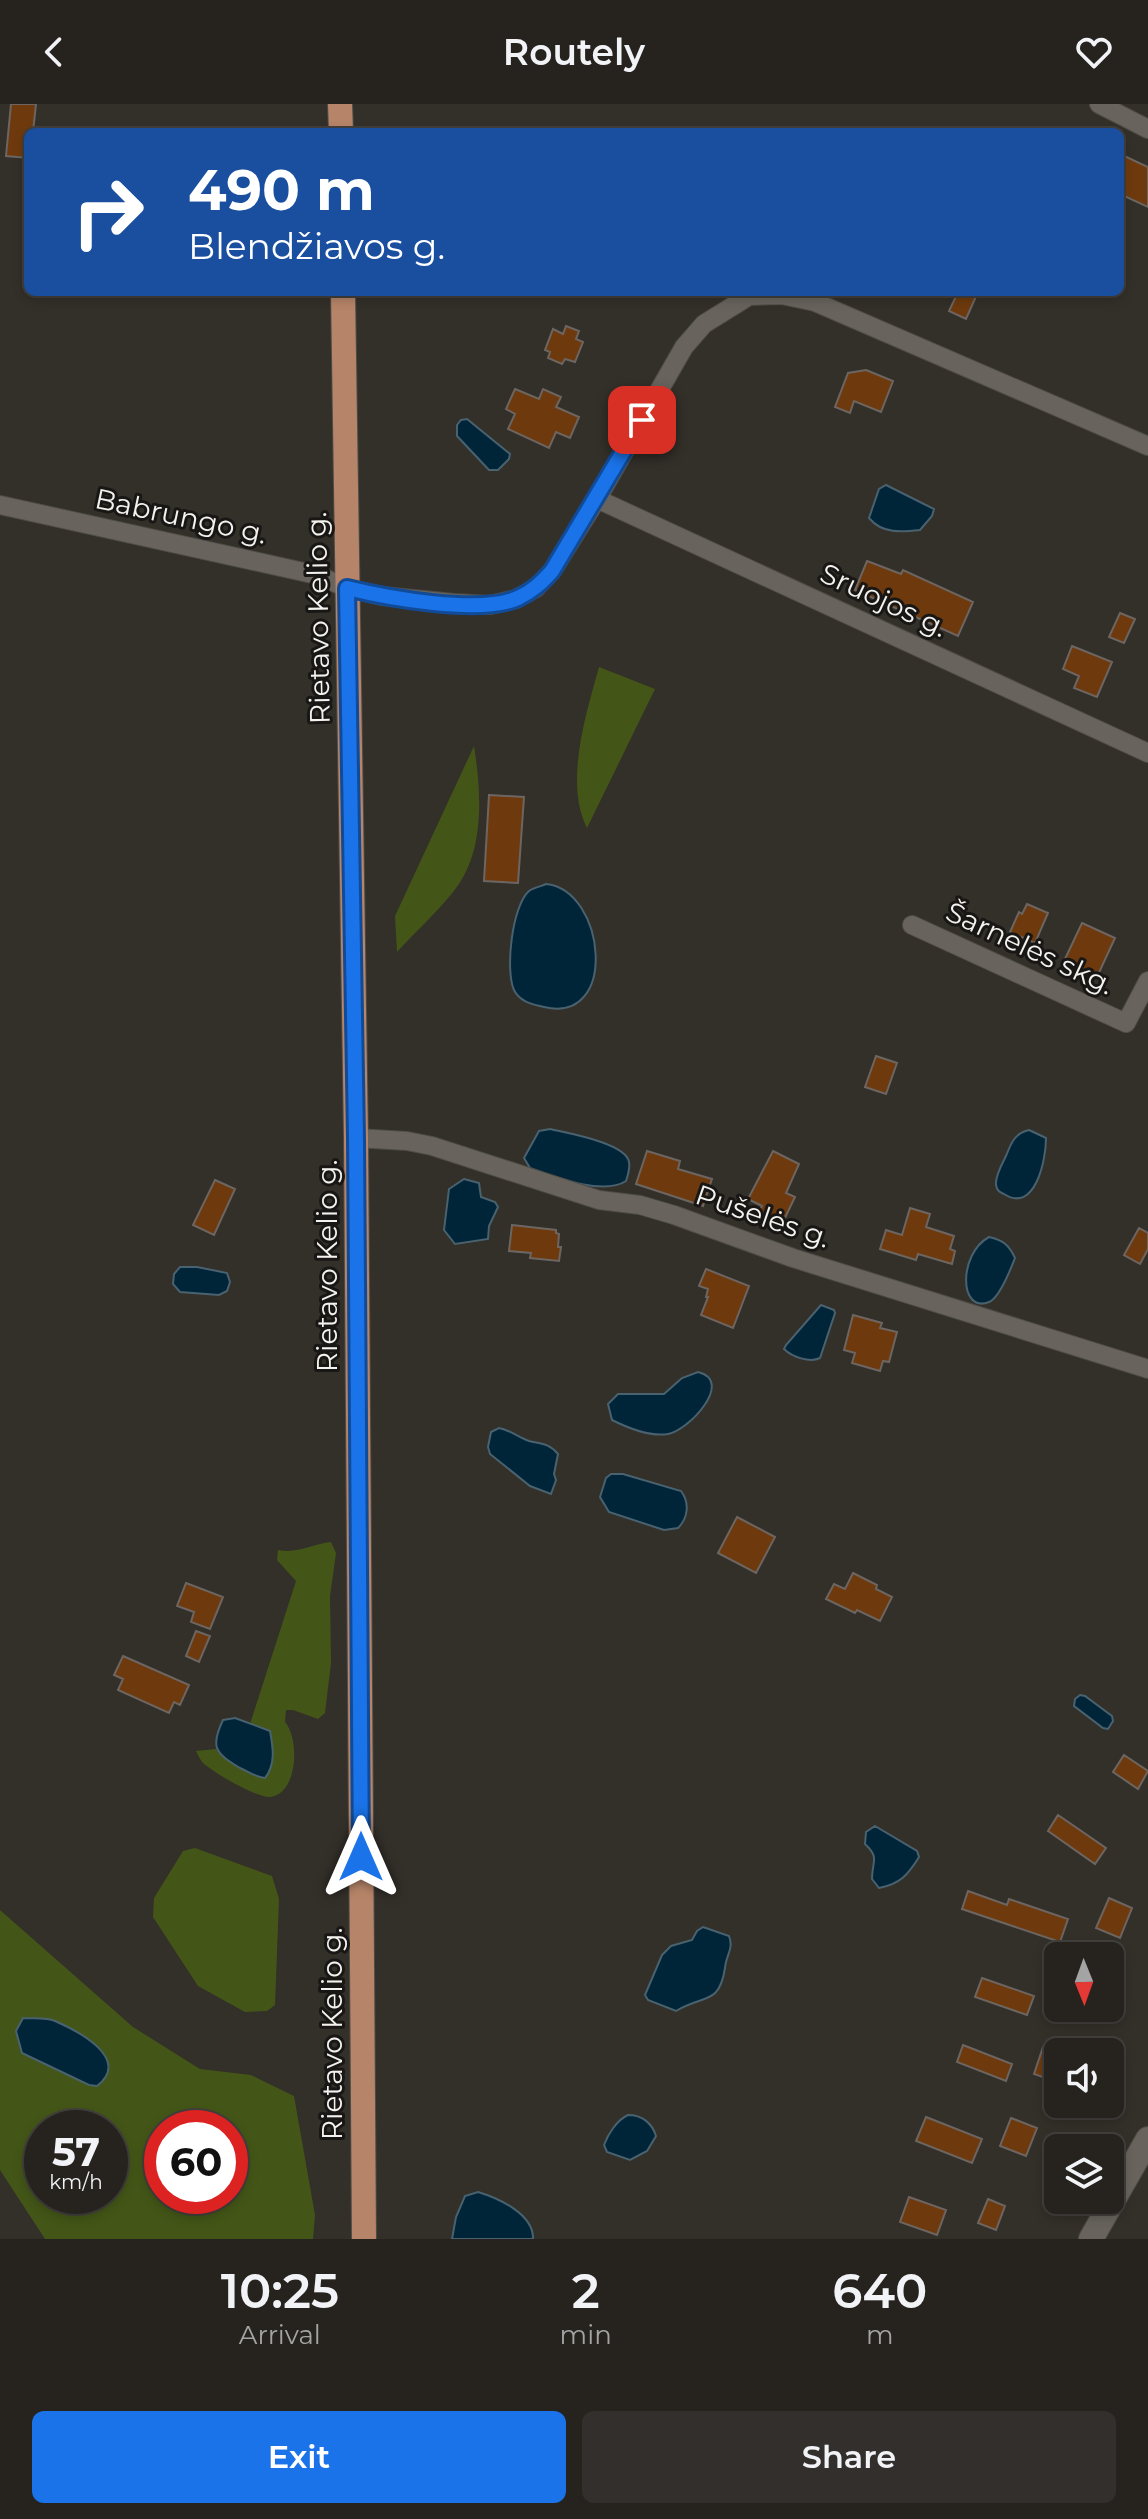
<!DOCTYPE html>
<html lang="en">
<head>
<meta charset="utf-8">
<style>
  body { margin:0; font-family:Montserrat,sans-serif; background:#322f2c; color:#f1f3f6; height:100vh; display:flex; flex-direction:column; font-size:30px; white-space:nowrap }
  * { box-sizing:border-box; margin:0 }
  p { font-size:26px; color:#a4a4a4 }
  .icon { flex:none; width:44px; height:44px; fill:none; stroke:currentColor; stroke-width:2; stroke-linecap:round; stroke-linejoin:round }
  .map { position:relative; height:2135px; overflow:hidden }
  .details { display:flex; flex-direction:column; background:#26231f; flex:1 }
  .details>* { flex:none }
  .hud { position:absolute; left:24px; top:24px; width:1100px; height:168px; border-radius:12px; box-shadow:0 4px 12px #0003,0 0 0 2px #42403d; background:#1a4fa0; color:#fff; overflow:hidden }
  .needle { width:52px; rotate:179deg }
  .controls { position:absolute; left:1044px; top:1838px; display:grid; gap:16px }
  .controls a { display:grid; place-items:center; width:80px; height:80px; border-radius:12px; background:#26231f; box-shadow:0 4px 12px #0003,0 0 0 2px #42403d; font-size:40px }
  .speed { position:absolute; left:24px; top:2006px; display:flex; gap:16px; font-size:40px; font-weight:700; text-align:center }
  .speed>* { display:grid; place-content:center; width:104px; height:104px; border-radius:50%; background:#26231f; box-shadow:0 4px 12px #0003,0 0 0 2px #42403d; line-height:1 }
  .speed small { font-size:20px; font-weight:400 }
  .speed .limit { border:12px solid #d22; background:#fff; color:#111 }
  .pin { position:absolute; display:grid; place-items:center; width:68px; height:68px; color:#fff; margin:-34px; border-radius:16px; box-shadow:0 4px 12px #0006 }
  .me { position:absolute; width:88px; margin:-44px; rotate:0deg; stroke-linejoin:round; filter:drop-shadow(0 0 6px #0008) }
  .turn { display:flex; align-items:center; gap:28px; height:168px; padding:0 32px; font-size:36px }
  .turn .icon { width:104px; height:104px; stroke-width:2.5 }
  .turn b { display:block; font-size:56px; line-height:68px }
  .eta { display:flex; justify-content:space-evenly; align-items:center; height:136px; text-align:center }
  .eta b { font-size:48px; font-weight:600; line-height:56px }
  .button { display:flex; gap:16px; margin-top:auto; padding:16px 32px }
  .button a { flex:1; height:92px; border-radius:12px; background:#1a73e8; color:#fff; font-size:32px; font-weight:600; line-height:92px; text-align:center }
  .button a+a { background:#322f2c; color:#f1f3f6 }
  header { display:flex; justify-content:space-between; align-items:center; height:104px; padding:0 32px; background:#26231f; font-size:36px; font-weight:600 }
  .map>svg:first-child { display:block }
  .green { fill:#435617; fill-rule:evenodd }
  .water { fill:#002438; stroke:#49626f; stroke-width:2 }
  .building { fill:#6e3a0d; stroke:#6c6561; stroke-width:2 }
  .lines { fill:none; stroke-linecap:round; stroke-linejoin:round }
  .street-casing { stroke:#4e4c47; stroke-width:20 }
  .secondary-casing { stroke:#4e4c47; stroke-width:26 }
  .primary-casing { stroke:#4e4c47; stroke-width:26 }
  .street { stroke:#68645d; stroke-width:18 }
  .secondary { stroke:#68645d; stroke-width:24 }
  .primary { stroke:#b68468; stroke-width:24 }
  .route-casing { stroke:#114b97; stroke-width:20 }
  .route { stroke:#1a73e8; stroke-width:14 }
  .labels { text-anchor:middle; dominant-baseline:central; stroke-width:6; stroke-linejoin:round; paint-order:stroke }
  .street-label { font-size:28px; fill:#f4f2ee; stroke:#191715 }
</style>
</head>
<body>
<header><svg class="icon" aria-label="back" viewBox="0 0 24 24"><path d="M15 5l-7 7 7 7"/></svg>Routely<svg class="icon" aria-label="heart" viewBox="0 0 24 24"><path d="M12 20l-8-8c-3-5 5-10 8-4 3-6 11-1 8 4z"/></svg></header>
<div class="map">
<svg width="1148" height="2135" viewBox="0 0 1148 2135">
  <rect width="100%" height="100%" fill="#332f29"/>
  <path class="green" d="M599,563L655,585L587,724C564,679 586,610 599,563Z
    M474,642C481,686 485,741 459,780C442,804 417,826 397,848L395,812Z
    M331,1438L336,1449L330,1492L331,1559L325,1609L318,1615L293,1606H286L285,1618C300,1635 298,1690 270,1693C257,1694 212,1668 202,1658C200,1655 198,1651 196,1647L216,1645L222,1653L270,1627L250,1620L296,1477L277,1456L278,1446C297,1450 313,1440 331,1438Z
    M195,1744L272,1772L279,1795L275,1901L267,1907L245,1908L198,1882L153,1813L154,1794L183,1747Z
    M0,1806L133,1923L200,1965L251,1971L294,1992L315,2111L313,2135H45L0,2066ZM42,2024H110V2092H42ZM162,2024H230V2092H162Z"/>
  <path class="water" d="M467,315L510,350L509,355L498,366H489L457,332V321L461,316Z
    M886,381L934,405L932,412L920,426C902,428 882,430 869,414L879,385Z
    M546,780C606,786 619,921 544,903C532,900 520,898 514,886C505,866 512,802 529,787C533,784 542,782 546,780Z
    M550,1025C567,1029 626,1039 629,1058C630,1063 628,1071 626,1077C603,1092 555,1073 530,1064L524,1054L539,1027Z
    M1029,1026L1046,1034C1046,1056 1035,1110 1004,1090C1000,1088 997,1087 996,1081C995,1072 1002,1060 1006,1052C1011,1039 1015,1029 1029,1026Z
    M464,1075L479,1079L481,1093L495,1098L498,1103L489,1122L488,1135L455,1140L444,1126L449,1085Z
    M989,1133C1003,1136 1009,1141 1015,1154C1011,1164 1000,1194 989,1198C959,1210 958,1150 989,1133Z
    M180,1163H197L227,1169L230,1178L227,1187L219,1191L180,1188L173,1180L174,1170Z
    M821,1201L834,1206L835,1209L820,1254C810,1259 792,1253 784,1245L786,1241Z
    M698,1268C735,1277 688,1327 668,1330C650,1333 628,1324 612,1316L608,1300L618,1290H664L682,1274Z
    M499,1324C510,1326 518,1333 529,1337C541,1340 549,1339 558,1350L554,1370L556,1376L551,1390L530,1382L490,1350L488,1343L491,1328Z
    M611,1370H623L681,1387C690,1399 688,1414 678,1424L664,1426L609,1408L600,1393L606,1374Z
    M1080,1591L1085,1592L1112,1612L1113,1617L1108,1625L1103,1624L1074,1602L1075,1595Z
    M235,1614L270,1627C273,1643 276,1660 265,1674C255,1673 249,1668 240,1664C215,1649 210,1643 223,1616Z
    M875,1722L917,1747L919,1753C908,1771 900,1780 879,1784L872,1775C872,1757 880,1754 865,1740L866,1728Z
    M703,1823L729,1832C734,1845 726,1851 725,1864C719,1902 704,1890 676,1907L648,1896L645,1891L662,1851L671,1842L692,1836L697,1827Z
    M23,1914C33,1915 46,1913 55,1917C78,1927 132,1955 97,1982L89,1981L22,1949L16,1927Z
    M628,2011C642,2011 652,2019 656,2032L647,2047L630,2056L607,2048L604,2041C608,2030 617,2016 628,2011Z
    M478,2088C498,2094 534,2110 533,2135H452L456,2113L465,2092Z"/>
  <path class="building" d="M11,0H36L33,28H28V54L6,52Z
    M1120,50L1148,63V103L1120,90Z
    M958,188H978L966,215L949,207Z
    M566,222L579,227L576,235L583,238L575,258L565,255L562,260L548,254L550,248L545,246L553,225L563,230Z
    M866,266L893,277L881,308L854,297L850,309L835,303L848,269Z
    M515,285L539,295L543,285L561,293L556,303L579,313L570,334L556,328L549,344L508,325L515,310L506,305Z
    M867,457L901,470L903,466L973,498L958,532L855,486Z
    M1120,509L1135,515L1124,539L1109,533Z
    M1072,542L1112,558L1097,593L1074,584L1079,572L1063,565Z
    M489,691L524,693L518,779L484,777Z
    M1027,800L1048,809L1035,839L1010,828L1019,808L1022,810Z
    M1082,819L1115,834L1097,873L1064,857Z
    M876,952L897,959L886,990L865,983Z
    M647,1047L680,1057L678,1065L712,1075L703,1102L636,1080Z
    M773,1047L799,1060L786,1089L795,1093L783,1118L759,1107L762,1102L748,1095Z
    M215,1076L235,1085L214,1131L193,1121Z
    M910,1104L930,1110L926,1123L954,1132L950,1145L955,1147L952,1160L918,1150L916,1156L880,1145L886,1126L902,1131Z
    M512,1121L556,1126V1129L559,1130L558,1143H561L559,1157L530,1154L531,1149L509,1147Z
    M1139,1124L1148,1129V1145L1140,1160L1124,1151Z
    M706,1165L749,1182L733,1224L701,1211L708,1193H706L708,1185L699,1182Z
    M853,1211L882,1219L880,1224L897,1228L889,1258L883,1257L880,1267L852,1259L855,1249L844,1246Z
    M737,1413L775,1433L756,1469L718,1449Z
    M853,1469L877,1481L876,1485L892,1493L880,1517L857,1506L855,1509L826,1495L834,1480L845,1485Z
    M186,1479L223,1493L210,1525L191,1518L194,1508L177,1502Z
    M196,1527L210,1532L199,1558L186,1552Z
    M123,1552L189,1581L180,1601L174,1598L169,1609L118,1586L123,1575L114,1571Z
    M1124,1651L1148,1667L1138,1685L1113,1668Z
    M1058,1711L1106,1744L1095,1760L1048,1727Z
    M968,1787L1007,1801L1009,1795L1068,1815L1060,1838L962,1805Z
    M1109,1794L1132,1804L1120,1834L1096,1824Z
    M982,1874L1034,1892L1027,1911L975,1893Z
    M963,1941L1012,1960L1006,1977L957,1958Z
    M1043,1943L1058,1948V1967L1054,1977L1034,1970Z
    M926,2013L982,2035L972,2059L916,2037Z
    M1011,2014L1037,2024L1026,2052L1000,2042Z
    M909,2093L946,2106L937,2131L900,2118Z
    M988,2095L1005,2102L996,2126L978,2119Z"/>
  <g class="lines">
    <defs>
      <path id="street" d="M1099,0L1148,25
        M597,395L1148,649
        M0,401L317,471L347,484L382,492L454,499L490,501L516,495L536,484L552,467L597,395L684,243L704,220L749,192L782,191L815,198L1148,342
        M912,821L1126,919L1148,877
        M356,1034L407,1037L432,1042L599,1096L640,1101L674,1111L793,1154L1148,1265"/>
      <path id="secondary" d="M1091,2135L1148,2035"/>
      <path id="primary" d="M340,0L341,28
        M343,188L356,1034L364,2135"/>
    </defs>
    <use href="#street" class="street-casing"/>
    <use href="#secondary" class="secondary-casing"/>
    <use href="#primary" class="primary-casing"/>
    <use href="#street" class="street"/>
    <use href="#secondary" class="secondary"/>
    <use href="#primary" class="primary"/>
  </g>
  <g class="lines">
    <defs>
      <path id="route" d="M361,1753L356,1034L347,484C388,494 480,511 518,494C533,487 542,478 552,467L642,316"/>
    </defs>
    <use href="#route" class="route-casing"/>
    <use href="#route" class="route"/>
  </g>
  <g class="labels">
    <g class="street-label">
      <text transform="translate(181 412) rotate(12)">Babrungo g.</text>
      <text transform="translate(884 496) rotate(25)">Sruojos g.</text>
      <text transform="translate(318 514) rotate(-91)">Rietavo Kelio g.</text>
      <text transform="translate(1030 844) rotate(25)">Šarnelės skg.</text>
      <text transform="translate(763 1112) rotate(19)">Pušelės g.</text>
      <text transform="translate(327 1162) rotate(-90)">Rietavo Kelio g.</text>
      <text transform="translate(332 1930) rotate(-90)">Rietavo Kelio g.</text>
    </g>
  </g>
</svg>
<div class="controls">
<a><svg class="needle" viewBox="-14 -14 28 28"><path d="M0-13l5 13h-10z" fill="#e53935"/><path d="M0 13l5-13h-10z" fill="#a4a4a4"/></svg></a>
<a><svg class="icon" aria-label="sound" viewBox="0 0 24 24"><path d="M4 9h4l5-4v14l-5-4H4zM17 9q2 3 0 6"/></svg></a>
<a><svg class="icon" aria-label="layers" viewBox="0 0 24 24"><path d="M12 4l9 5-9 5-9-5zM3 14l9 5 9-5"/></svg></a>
</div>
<div class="speed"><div>57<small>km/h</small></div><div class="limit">60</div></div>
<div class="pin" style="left:642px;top:316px;background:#d93025"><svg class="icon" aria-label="arrive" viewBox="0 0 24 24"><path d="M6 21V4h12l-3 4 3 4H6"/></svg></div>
<svg class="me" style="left:361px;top:1753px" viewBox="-20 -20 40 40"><path d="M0-17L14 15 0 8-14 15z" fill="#1a73e8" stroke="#fff" stroke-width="4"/></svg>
<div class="hud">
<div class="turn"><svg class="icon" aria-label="right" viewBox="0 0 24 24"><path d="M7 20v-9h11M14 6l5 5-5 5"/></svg><div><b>490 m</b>Blendžiavos g.</div></div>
</div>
</div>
<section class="details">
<div class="eta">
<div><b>10:25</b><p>Arrival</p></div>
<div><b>2</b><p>min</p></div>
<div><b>640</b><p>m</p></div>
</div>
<div class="button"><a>Exit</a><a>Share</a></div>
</section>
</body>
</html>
